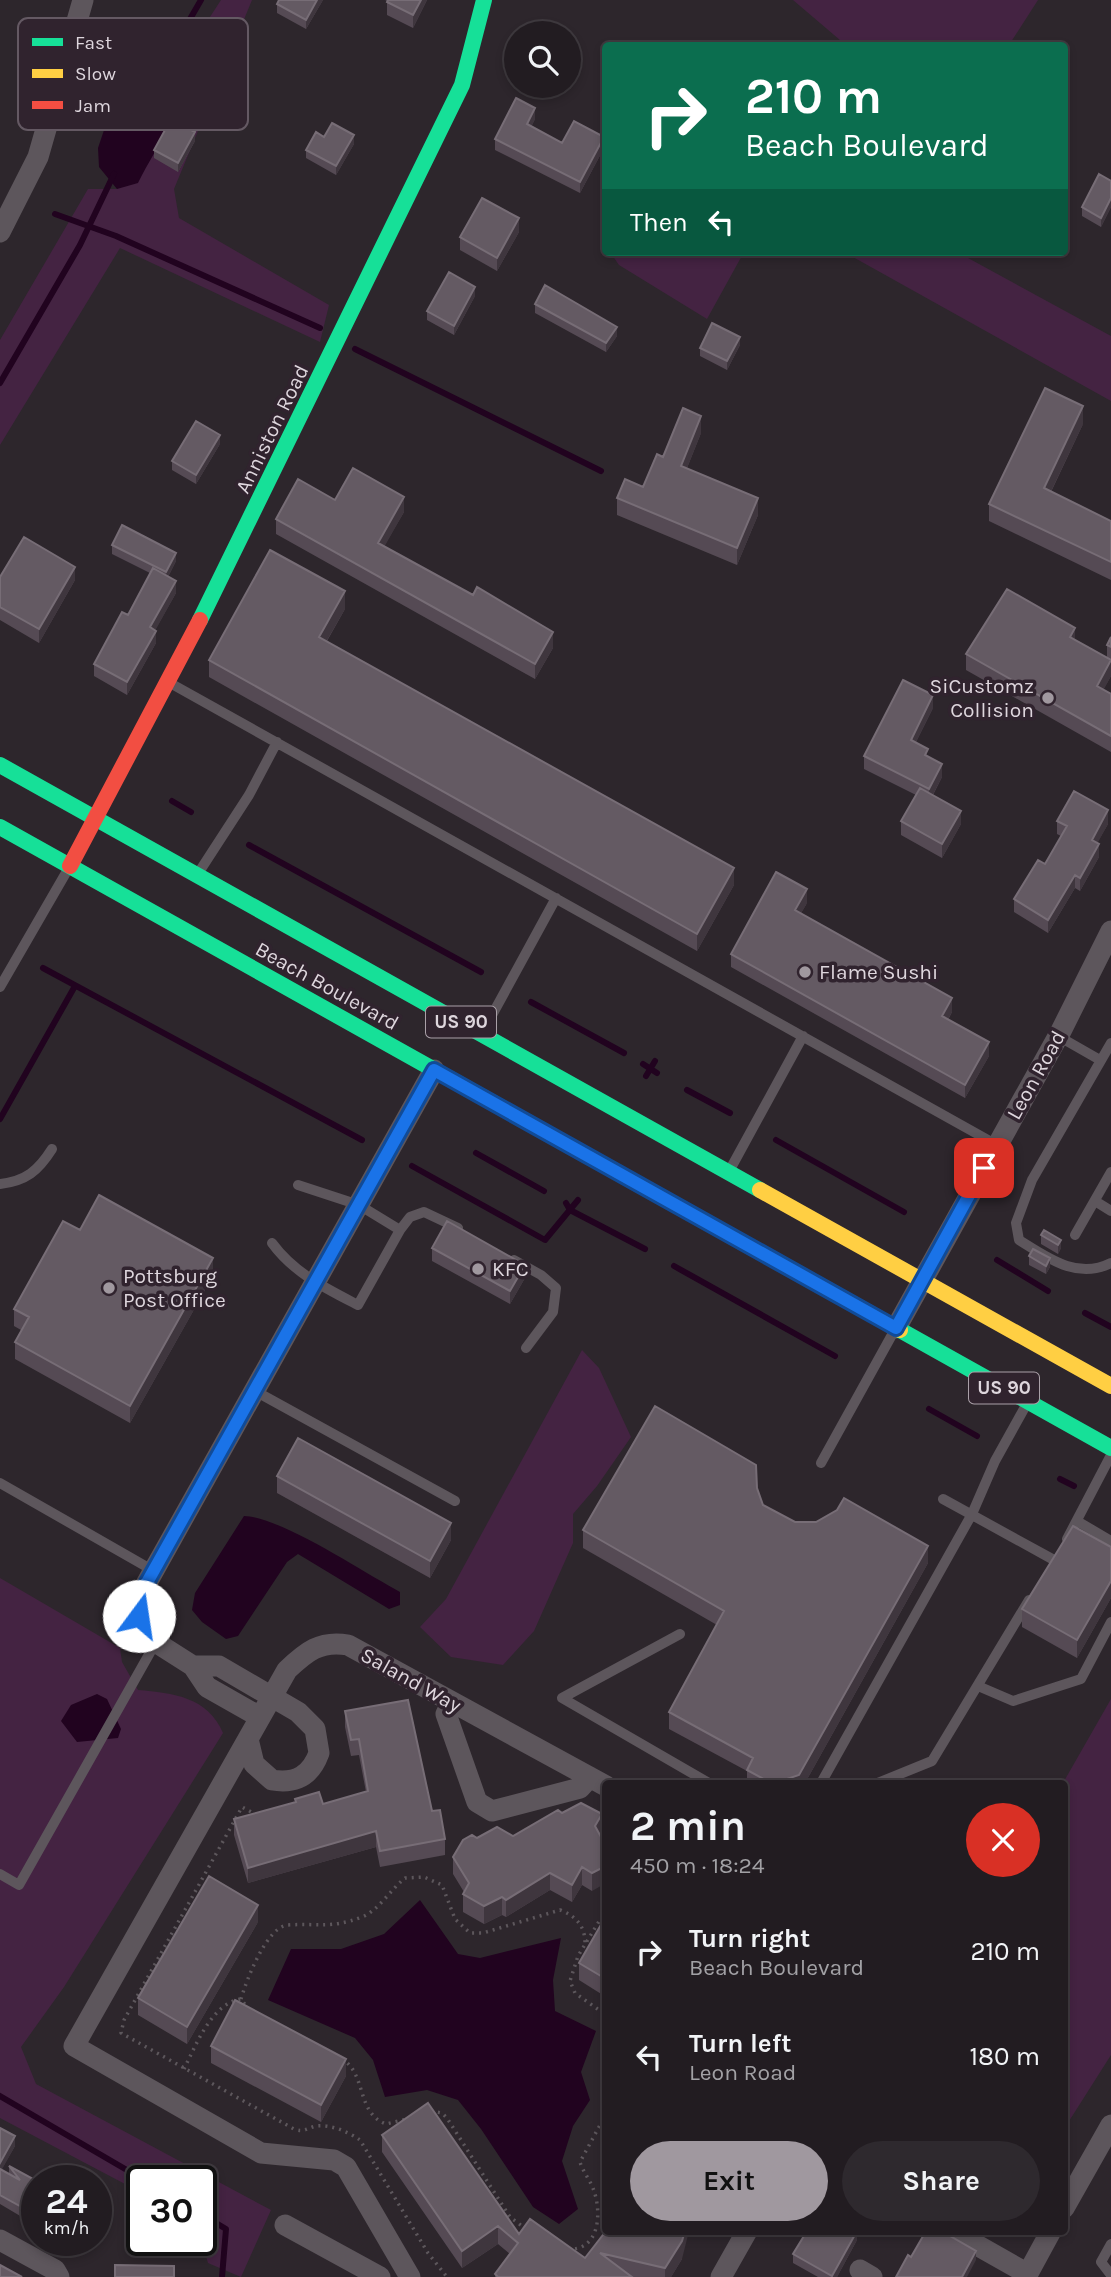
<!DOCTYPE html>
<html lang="en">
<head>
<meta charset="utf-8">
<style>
  body { margin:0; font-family:Karla,sans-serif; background:#2e292e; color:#f1f3f6; height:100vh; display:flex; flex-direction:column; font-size:26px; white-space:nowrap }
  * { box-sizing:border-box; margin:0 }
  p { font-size:23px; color:#a2a1a5 }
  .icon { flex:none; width:38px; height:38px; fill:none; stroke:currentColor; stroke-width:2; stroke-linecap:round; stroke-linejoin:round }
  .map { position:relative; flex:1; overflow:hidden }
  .details { position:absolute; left:602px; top:1780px; width:466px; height:455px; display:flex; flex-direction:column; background:#221c21; border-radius:7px; box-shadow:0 4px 10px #0003,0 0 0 2px #3f3a3f }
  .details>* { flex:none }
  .banner { position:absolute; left:602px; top:42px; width:466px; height:214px; border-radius:7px; box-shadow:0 4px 10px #0003,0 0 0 2px #3f3a3f; background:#0b6e4f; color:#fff; overflow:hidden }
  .controls { position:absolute; left:504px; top:21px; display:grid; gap:14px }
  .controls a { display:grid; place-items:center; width:77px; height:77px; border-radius:50%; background:#221c21; box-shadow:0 4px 10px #0003,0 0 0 2px #3f3a3f; font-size:35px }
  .speed { position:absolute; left:21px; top:2165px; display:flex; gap:14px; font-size:35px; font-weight:700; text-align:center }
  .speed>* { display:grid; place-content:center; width:91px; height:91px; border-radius:50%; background:#221c21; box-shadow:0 4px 10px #0003,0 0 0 2px #3f3a3f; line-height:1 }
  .speed small { font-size:18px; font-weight:400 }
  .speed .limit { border:4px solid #111; border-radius:10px; background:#fff; color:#111 }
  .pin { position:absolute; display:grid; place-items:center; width:60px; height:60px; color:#fff; margin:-30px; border-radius:14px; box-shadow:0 4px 10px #0006 }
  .me { position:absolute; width:77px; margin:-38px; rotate:14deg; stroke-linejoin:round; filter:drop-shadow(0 0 5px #0008) }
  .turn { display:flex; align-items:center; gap:24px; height:147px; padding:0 28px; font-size:32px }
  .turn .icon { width:91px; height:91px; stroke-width:2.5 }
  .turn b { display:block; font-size:49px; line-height:60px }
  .then { display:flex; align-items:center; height:66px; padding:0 28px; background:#0003; gap:14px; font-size:26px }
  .round { display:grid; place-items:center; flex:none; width:74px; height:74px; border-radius:37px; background:#2e292e }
  .headline { display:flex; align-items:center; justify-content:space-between; height:119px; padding:0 28px }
  h1 { font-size:42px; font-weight:700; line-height:52px }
  .cta { display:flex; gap:14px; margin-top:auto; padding:14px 28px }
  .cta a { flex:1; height:80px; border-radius:42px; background:#a0989f; color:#111; font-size:28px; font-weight:700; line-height:80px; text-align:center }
  .cta a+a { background:#2e292e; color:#f1f3f6 }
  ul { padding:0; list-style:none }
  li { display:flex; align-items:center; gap:21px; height:105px; padding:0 28px }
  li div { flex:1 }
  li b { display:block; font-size:26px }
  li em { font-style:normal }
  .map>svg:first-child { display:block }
  .green { fill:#442342 }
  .water { fill:#21031f }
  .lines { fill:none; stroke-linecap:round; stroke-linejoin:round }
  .stream { stroke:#21031f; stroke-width:6 }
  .path { stroke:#5d575c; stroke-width:3.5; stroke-dasharray:2 5; stroke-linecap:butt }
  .lane { stroke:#5d565c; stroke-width:10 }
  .street { stroke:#5d565c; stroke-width:21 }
  .fast { stroke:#16e098; stroke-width:16 }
  .slow { stroke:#ffcf43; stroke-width:16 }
  .jam { stroke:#f24e42; stroke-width:16 }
  .wall { fill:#554a54 }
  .shaded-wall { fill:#3f363e }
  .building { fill:#645a63; stroke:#776d76; stroke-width:2 }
  .route-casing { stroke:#114b97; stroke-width:18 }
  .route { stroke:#1a73e8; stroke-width:12 }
  .poi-dot { fill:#a0989f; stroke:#30232e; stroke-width:2.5 }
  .labels { text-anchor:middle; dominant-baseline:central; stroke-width:7; stroke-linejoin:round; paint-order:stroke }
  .shield { fill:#30232e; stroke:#aaa0a8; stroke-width:2 }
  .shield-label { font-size:19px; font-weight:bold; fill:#ded6dd }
  .street-label { font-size:21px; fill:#ded6dd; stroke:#30232e }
  .poi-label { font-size:21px; fill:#ded6dd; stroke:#30232e; text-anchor:start }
  .key { fill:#30232e; stroke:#645963; stroke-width:2 }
  .key-label { font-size:19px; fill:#ded6dd }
</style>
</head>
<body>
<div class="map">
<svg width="1111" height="2277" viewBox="0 0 1111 2277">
  <rect width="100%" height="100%" fill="#2d262c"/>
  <path class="green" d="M221,0H252L174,189L179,218L329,305L320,342L120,248L0,445V340L88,189H117L196,55L195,40Z
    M793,0H1038L1009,45L847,46Z
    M610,252H744L707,319L619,265Z
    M844,252H957L1111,336V401Z
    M582,1350L599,1368L631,1437L597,1486L573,1514V1543L534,1631L503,1665L451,1657L420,1627L446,1599Z
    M0,1578L120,1648L122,1662L138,1690C173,1693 208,1697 223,1733L64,1987L21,2047L36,2084L271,2210L241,2277L208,2263L201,2239V2180H142V2193L0,2118Z
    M1111,1699V2055L1064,2129L1063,1783Z"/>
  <path class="water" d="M154,21L195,40C200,85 158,143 138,183L117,189L99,167L98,148L137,32Z
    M244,1516C281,1517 363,1572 400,1592V1605L389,1609L298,1554L287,1562L238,1636L226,1639L202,1622L192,1610L195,1593Z
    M97,1694L107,1699L121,1729L118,1738L77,1742L61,1721L71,1705Z
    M420,1900L458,1954L480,1958L561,1938L553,1980L555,2011L596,2031L581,2072L590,2100L573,2126L562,2161L578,2209L559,2224L533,2207L481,2129L458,2100L427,2090L385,2097L373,2060L355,2038L268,2000L291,1949H341L384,1934Z"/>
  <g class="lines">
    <path class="stream" d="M179,38L201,0
      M55,214L116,236L320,328
      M355,349L601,471
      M0,383L80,245L114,174
      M172,801L191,812
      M249,845L481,972
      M43,968L362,1140
      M531,1002L624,1053
      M643,1064L657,1073
      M646,1076L655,1061
      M687,1090L730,1113
      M0,1119L75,986
      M776,1140L904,1212
      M476,1153L544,1191
      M412,1166L545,1240L578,1200
      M566,1203L570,1210L645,1249
      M997,1260L1048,1291
      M674,1266L835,1356
      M1085,1313L1111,1327
      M929,1409L977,1436
      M1060,1479L1074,1486
      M0,2096L144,2180
      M201,2214L226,2229L222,2277"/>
    <path class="path" d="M257,1815L242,1807L124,2020L121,2033L294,2129C304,2133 307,2128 316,2126C330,2124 349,2132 360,2140L428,2253L447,2277
      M606,1910L578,1956L570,1981L575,1993L606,2015
      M241,1999C246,1981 267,1926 288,1925C318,1923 330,1929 362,1917C378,1911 391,1889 405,1878L424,1877L442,1885L455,1919L470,1933H483L560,1910C576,1916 585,1926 585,1943
      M342,2059C367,2074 356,2113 386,2124L407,2119
      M184,2069C196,2045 212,2003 241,1999L247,2007
      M606,2070V2074
      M431,2111L442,2113L447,2118L510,2217L526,2229
      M568,2249C599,2251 602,2214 594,2191C591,2181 583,2172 580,2162L606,2114"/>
    <path class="lane" d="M170,683L997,1145
      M201,869L249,795L277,742
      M0,987L67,871
      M485,1028L556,898
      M1058,1036L1100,1060
      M1111,1043L1032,1180L1016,1223L1019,1240C1048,1258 1077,1280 1111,1263
      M732,1166L803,1036
      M0,1184C26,1181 38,1171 52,1149
      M1095,1201L1111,1211
      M400,1230L410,1217L424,1212L458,1228
      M1075,1235L1111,1172
      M272,1243C294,1273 325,1288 358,1305L400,1230L359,1205L298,1185
      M514,1260L541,1275L556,1288L553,1312L526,1348
      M255,1391L455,1501
      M821,1463L893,1333
      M0,1483L154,1571
      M943,1499L1054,1560
      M1077,1521L1111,1541
      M1067,1539L1111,1455
      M680,1634L562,1698L709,1783
      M978,1686L1013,1701L1081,1679L1111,1622
      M821,1783L972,1514L995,1461L1025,1407
      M878,1783L932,1761L1029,1600
      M0,1874L19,1885L156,1642
      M1111,2244L1101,2262L1111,2275"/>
    <path class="street" d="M0,232L38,157L83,0
      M896,1328L1061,1031L1111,931
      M193,1666H219L298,1712L315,1729L319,1753C311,1775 296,1784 272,1780L254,1764L248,1739
      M452,1702L446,1714L477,1802L492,1811L580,1788L590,1777
      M260,1717L207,1687L193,1666L149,1638L139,1616L140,1595L434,1070
      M1064,2208L1111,2125
      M285,2225L380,2277
      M952,2231L1028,2274
      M0,2240L55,2270L59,2277
      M860,2270L872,2277
      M410,2277L346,2167L334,2160L261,2153L74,2046L287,1670C306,1652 320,1640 348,1645L606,1786
      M721,2277L747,2231
      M1026,2277L1051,2231"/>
    <path class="fast" d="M200,620L462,85L484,0
      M0,765L760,1190
      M0,827L522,1119
      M900,1330L1111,1448"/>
    <path class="slow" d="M522,1119L900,1330
      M760,1190L1111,1386"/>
    <path class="jam" d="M70,866L200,620"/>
  </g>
  <path class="wall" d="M323,0L306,29L277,13V4Z
    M385,0H427L413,28L387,15V1Z
    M535,119L531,127L562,143L604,148L580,193L495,150V139Z
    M324,137L354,144L336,175L306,158V150Z
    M195,141L178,172L154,158V150Z
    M1111,181V207L1101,227L1082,216V207Z
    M519,232L497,271L460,250V237Z
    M475,296L454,335L427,320V311Z
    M535,304L617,336L606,352L535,313Z
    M740,345L727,370L700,356V348Z
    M1083,424L1051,492L1111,521V580L989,521V504Z
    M701,433L687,468L758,515L737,565L617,515V498L643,487L663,457Z
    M220,444L196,484L172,470V461Z
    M335,500L404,512L384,546L473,595L553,648L535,679L276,534V519Z
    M112,545L176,561L168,577L176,593L155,630L156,643L127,695L94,676V664L128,615L150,573L112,554Z
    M0,577L75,580L39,643L0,620Z
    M345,609L327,641L734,885L697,951L209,677V660Z
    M1111,637V676L1103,690L1111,694V752L966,670V654L1075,640L1107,658V645Z
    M933,708L916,742L928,757L942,777L933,795L961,824L942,858L901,835V821L916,795L864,769V756Z
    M1057,821L1108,824L1097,843L1099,857L1080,891L1075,888L1048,933L1014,912V899L1045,864L1061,836L1057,834Z
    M807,903L801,913L952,1012L948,1020L989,1056L965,1098L731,967V954Z
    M1044,1230L1061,1248L1058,1254L1041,1244V1235Z
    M432,1248L525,1278L510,1304L432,1261Z
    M1029,1256L1050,1267L1046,1274L1029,1265Z
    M213,1276L130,1423L15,1359V1342L21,1330L14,1326V1309Z
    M277,1476L451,1540L430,1578L277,1493Z
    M757,1488L763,1505L795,1522L928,1563L805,1783H747V1771L669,1729V1712L717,1625L583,1548V1530Z
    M1111,1547V1598L1077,1658L1022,1627V1609Z
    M345,1711L432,1811L445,1839V1855L380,1867L376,1847L248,1883L234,1835V1819L295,1802V1799L323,1804L366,1792L359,1755L351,1756L345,1727Z
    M602,1832L600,1835L592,1891L582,1885L572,1902L550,1890L506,1917L502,1915L484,1924L463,1912V1894L464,1892L453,1874V1857L477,1838Z
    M606,1916V1997L579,1980V1963Z
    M258,1922L187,2044L138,2015V1998Z
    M211,2046L346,2076L321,2122L211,2063Z
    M0,2128L15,2146L1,2170L9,2174V2166L37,2181V2210L34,2207L27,2220L0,2204Z
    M382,2135L519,2234L585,2258L606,2231L682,2259L671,2277H495V2274L510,2254L498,2244L462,2268L382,2152Z
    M978,2231H991L988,2237Z
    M857,2240L837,2277H818L793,2263V2254Z"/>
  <path class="shaded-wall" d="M317,0H323L306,29V20Z
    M421,0H427L413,28V15Z
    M535,108V119L527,135V124Z
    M195,132V141L178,172V163Z
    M354,135V144L336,175V166Z
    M604,137V148L580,193V182Z
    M1111,198V207L1101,227V218Z
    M519,218V232L497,271V258Z
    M475,287V296L454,335V326Z
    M617,327V336L606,352V343Z
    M740,337V345L727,370V361Z
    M1083,406V424L1044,506V488Z
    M701,416V433L681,483V466Z
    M220,435V444L196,484V475Z
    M404,497V512L378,558V543Z
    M758,498V515L737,565V548Z
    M176,553V561L166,581V572Z
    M75,567V580L39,643V629Z
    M176,581V593L150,640V627Z
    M345,591V609L319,654V637Z
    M1075,628V643L1070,637Z
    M156,631V643L127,695V682Z
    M553,632V648L535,679V664Z
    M1111,661V676L1097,702V686Z
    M933,695V708L911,752V740Z
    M942,764V777L929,802V789Z
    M1108,810V824L1092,853V840Z
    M961,811V824L942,858V844Z
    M1099,844V857L1080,891V878Z
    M734,868V885L697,951V934Z
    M1075,875V888L1048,933V920Z
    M807,889V903L795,924V910Z
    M952,998V1012L942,1030V1016Z
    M989,1042V1056L965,1098V1085Z
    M1061,1240V1248L1058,1254V1245Z
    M213,1258V1276L130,1423V1406Z
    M1050,1258V1267L1046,1274V1266Z
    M525,1265V1278L510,1304V1291Z
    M451,1523V1540L430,1578V1561Z
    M928,1546V1563L805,1783H775Z
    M1111,1581V1598L1077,1658V1640Z
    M602,1814V1832L595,1844V1826Z
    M376,1831V1847L248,1883V1868Z
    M606,1866V1883L592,1891V1873Z
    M582,1867V1885L572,1902V1885Z
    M550,1873V1890L506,1917V1900Z
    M502,1897V1915L484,1924V1906Z
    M258,1905V1922L187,2044V2027Z
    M346,2059V2076L321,2122V2105Z
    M15,2136V2146L0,2173V2163Z
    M110,2195V2205L96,2216V2206Z
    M34,2197V2207L27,2220V2210Z
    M498,2226V2244L462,2268V2251Z
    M685,2231H689L682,2259L671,2277H665V2268Z
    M857,2231V2240L837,2277H832Z
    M976,2251V2260L967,2277H962Z"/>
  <path class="building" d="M279,0H317L306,20L277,4Z
    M388,0H421L413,15L387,2Z
    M516,98L535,108L527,124L562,143L574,121L604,137L580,182L495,139Z
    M171,119L195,132L178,163L154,150Z
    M332,123L354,135L336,166L306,150L316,132L324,137Z
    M1099,174L1111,181V198L1101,218L1082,207Z
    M482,198L519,218L497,258L460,237Z
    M449,272L475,287L454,326L427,311Z
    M545,285L617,327L606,343L535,304Z
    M712,323L740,337L727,361L700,348Z
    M1045,388L1083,406L1044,488L1111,521V562L989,504Z
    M683,408L701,416L681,466L758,498L737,548L617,498L625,479L643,487L657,454L663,457Z
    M196,421L220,435L196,475L172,461Z
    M353,468L404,497L378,543L473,595L477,587L553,632L535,664L276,519L298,479L335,500Z
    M122,525L176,553L166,572L112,545Z
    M24,537L75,567L39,629L0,607V577Z
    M270,550L345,591L319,637L734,868L697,934L209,660Z
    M153,568L176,581L150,627L156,631L127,682L94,664L122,612L128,615Z
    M1007,589L1075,628L1070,637L1111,660L1097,686L1111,694V736L966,654Z
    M1111,637V647L1107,645Z
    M903,680L933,695L911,740L928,749L925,755L942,764L929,789L864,756Z
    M920,788L961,811L942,844L901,821Z
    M1074,791L1108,810L1092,840L1099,844L1080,878L1075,875L1048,920L1014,899L1038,860L1045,864L1067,826L1057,821Z
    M776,872L807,889L795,910L952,998L942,1016L989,1042L965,1085L731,954Z
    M99,1195L213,1258L130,1406L15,1342L29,1317L14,1309L63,1221L80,1230Z
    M447,1221L525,1265L510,1291L432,1248Z
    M1044,1230L1061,1240L1058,1245L1041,1235Z
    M1033,1249L1050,1258L1046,1266L1029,1256Z
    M655,1406L756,1465L757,1488L763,1505L795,1522H816L837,1510L844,1498L928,1546L799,1775L775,1783H771L747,1770L753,1758L669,1712L724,1611L583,1530Z
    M298,1438L451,1523L430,1561L277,1476Z
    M1073,1526L1111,1547V1581L1077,1640L1022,1609Z
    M408,1700L432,1811L440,1810L445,1839L380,1851L376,1831L248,1868L234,1819L296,1802L295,1799L319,1792L323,1804L368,1791L359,1739L351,1740L345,1711Z
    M581,1803L602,1814L595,1826L606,1846V1866L592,1873L582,1867L572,1885L550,1873L506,1900L502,1897L484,1906L463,1894L469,1883L453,1857L463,1840L472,1835L477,1838L497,1827L513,1836L558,1810L562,1813Z
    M209,1876L258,1905L187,2027L138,1998Z
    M606,1916V1979L579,1963Z
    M235,2000L346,2059L321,2105L211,2046Z
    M428,2103L519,2234L530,2219L585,2258L606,2231H685L682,2241L665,2268L600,2253L632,2277H498L495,2274L518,2243L498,2226L462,2251L382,2135Z
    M0,2128L15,2136L0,2163Z
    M9,2166L37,2181V2200L34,2197L27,2210L0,2195V2169L20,2180Z
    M95,2179L110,2195L96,2206V2180H93Z
    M807,2231H857L832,2276L793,2254Z
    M926,2231H944L945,2233L976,2251L962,2277H896L908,2255L911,2257Z
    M0,2265L22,2277H0Z
    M115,2265L174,2266V2277H115Z"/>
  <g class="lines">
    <defs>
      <path id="route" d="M139,1616L140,1595L434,1070L896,1328L984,1168"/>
    </defs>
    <use href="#route" class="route-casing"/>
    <use href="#route" class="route"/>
  </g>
  <g class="poi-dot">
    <circle cx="1048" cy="698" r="7"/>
    <circle cx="805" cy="972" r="7"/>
    <circle cx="478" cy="1269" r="7"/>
    <circle cx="109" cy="1288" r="7"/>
  </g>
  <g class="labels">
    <g class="shield">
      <rect x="426" y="1006.5" width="70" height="31" rx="5"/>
      <rect x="969" y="1372.5" width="70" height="31" rx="5"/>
    </g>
    <g class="shield-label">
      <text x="461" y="1022">US 90</text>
      <text x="1004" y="1388">US 90</text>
    </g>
    <g class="street-label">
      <text transform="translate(272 429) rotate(-64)">Anniston Road</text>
      <text transform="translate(327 986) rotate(29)">Beach Boulevard</text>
      <text transform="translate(1036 1075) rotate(-61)">Leon Road</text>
      <text transform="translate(411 1680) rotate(29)">Saland Way</text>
    </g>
    <g class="poi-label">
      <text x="1034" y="686" text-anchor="end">SiCustomz<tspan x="1034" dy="24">Collision</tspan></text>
      <text x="819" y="972">Flame Sushi</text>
      <text x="492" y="1269">KFC</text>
      <text x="123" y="1276">Pottsburg<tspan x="123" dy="24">Post Office</tspan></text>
    </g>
  </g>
  <rect x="18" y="18" width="230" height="112" rx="10" class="key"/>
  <rect x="32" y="38" width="31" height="8" fill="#16e098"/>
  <rect x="32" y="69" width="31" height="9" fill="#ffcf43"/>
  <rect x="32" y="101" width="31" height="8" fill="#f24e42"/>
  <g class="key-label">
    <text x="75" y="49">Fast</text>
    <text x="75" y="80">Slow</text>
    <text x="75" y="112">Jam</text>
  </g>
</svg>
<div class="controls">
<a><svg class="icon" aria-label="search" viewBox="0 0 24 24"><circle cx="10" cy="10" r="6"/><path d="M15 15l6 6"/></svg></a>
</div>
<div class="speed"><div>24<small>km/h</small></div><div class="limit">30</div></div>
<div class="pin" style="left:984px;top:1168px;background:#d93025"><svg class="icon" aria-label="arrive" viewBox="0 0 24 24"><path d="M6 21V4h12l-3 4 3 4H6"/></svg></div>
<svg class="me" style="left:139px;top:1616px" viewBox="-20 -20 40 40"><circle r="19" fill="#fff"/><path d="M0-13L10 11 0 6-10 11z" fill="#1a73e8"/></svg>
<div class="banner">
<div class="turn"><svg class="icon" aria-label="right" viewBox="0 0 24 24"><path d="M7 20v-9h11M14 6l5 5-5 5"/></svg><div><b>210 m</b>Beach Boulevard</div></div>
<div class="then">Then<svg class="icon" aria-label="left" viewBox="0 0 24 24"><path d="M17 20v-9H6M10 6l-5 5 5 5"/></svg></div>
</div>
<section class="details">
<div class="headline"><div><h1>2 min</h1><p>450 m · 18:24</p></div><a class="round" style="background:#d93025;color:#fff"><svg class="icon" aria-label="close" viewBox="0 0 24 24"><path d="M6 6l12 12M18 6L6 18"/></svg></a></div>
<ul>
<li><svg class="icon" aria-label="right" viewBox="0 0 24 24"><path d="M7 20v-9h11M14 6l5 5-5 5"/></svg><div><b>Turn right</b><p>Beach Boulevard</p></div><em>210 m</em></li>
<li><svg class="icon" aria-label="left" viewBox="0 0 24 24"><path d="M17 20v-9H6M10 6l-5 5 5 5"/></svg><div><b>Turn left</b><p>Leon Road</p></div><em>180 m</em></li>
</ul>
<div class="cta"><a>Exit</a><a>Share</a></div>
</section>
</div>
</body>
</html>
